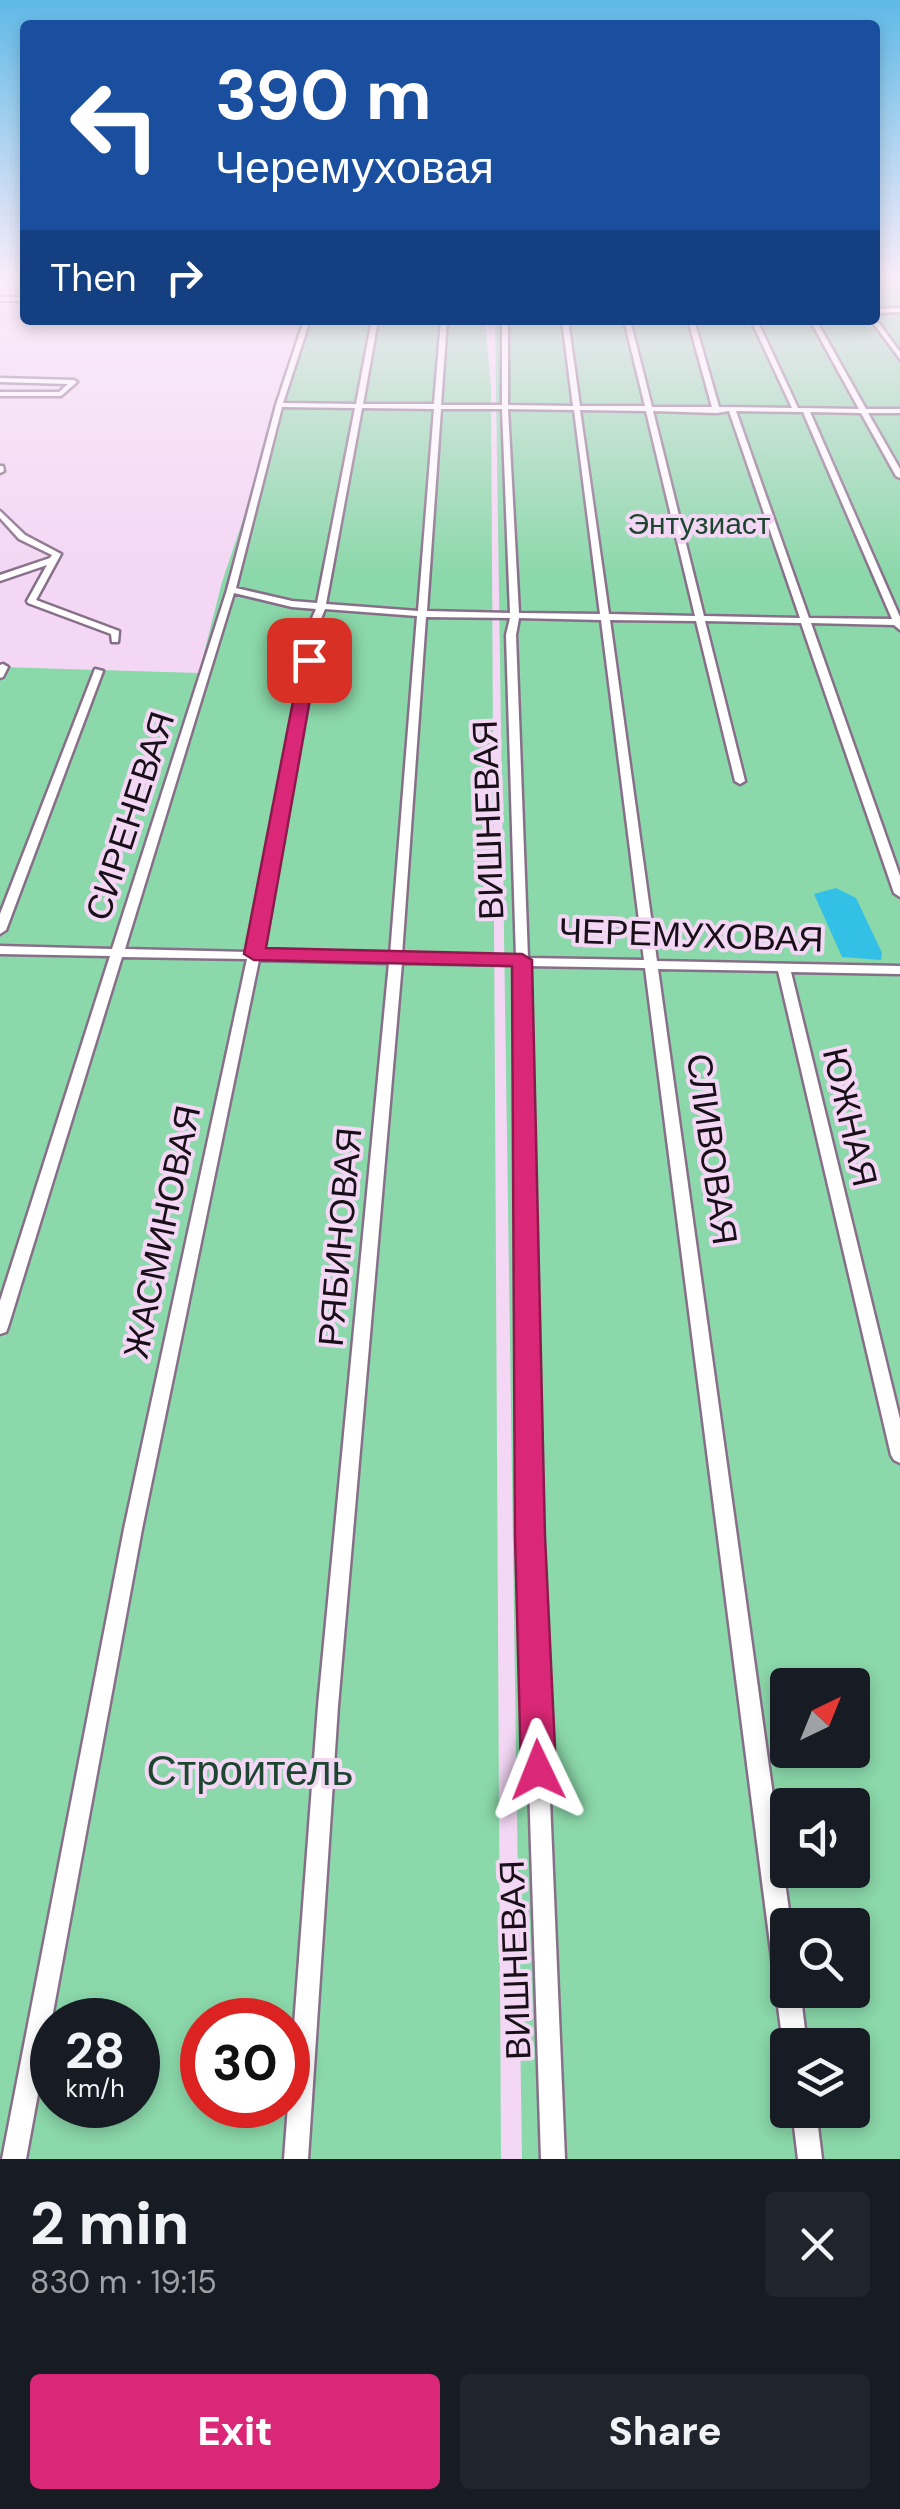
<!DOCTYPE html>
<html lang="en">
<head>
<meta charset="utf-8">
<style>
  body { margin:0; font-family:"DM Sans",sans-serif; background:#20242c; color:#f1f3f6; height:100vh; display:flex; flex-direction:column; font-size:38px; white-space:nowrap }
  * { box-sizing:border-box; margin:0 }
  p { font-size:32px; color:#9ea1a6 }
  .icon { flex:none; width:55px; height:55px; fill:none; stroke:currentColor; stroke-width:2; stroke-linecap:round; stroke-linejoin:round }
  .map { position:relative; height:2159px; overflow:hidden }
  .details { display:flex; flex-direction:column; background:#171b24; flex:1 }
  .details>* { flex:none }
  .banner { position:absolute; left:20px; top:20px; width:860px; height:305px; border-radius:10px; box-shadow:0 5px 15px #0003; background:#1a4fa0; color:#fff; overflow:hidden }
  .needle { width:65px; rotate:43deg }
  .tools { position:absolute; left:770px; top:1668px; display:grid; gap:20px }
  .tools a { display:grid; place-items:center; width:100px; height:100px; border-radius:10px; background:#171b24; box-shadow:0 5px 15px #0003; font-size:50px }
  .speed { position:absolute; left:30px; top:1998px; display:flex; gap:20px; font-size:50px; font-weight:700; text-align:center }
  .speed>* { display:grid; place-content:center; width:130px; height:130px; border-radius:50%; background:#171b24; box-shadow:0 5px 15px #0003; line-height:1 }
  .speed small { font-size:25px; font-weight:400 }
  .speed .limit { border:15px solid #d22; background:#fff; color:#111 }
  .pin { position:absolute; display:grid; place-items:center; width:85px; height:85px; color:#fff; margin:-42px; border-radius:20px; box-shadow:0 5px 15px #0006 }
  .me { position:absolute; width:110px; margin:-55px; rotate:358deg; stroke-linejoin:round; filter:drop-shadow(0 0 8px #0008) }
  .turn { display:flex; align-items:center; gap:35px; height:210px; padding:0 30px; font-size:45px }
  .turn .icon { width:130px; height:130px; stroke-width:2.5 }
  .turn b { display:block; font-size:70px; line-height:85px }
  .then { display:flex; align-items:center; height:95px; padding:0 30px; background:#0003; gap:20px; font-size:38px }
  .round { display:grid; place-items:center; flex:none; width:105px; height:105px; border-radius:10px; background:#20242c }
  .overview { display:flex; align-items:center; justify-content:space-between; height:170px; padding:0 30px }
  h1 { font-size:60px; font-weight:800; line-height:75px }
  .button { display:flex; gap:20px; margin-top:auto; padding:20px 30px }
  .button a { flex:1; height:115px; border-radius:10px; background:#db2777; color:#fff; font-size:40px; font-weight:800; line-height:115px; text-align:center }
  .button a+a { background:#20242c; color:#f1f3f6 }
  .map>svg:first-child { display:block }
  .green { fill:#8bd8aa; fill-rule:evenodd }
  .water { fill:#33c0e6 }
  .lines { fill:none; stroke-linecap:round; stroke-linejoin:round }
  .minor-casing { stroke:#886f89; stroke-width:5 }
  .major-casing { stroke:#886f89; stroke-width:4 }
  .minor { fill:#fff; fill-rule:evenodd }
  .major { fill:#fff; fill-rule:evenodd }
  .route { fill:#db2777; stroke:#8e194d; stroke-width:2.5 }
  .labels { text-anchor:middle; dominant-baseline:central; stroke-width:8; stroke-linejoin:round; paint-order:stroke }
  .far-park-label { font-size:30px; fill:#1c462f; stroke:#f3d7f4 }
  .street-label { font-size:35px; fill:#180f18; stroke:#f3d7f4 }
  .near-park-label { font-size:42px; fill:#1c462f; stroke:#f3d7f4 }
</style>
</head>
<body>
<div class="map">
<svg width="900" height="2159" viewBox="0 0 900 2159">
  <rect width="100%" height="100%" fill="#f3d7f4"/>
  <path class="green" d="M875,274H900V2159H522L495,320H875ZM788,1685H852V1750H788ZM788,1805H852V1870H788ZM788,1925H852V1990H788ZM788,2045H852V2110H788Z
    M310,320H485L491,388L501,2159H0V667L199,673L222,582ZM52,2020H138V2105H52ZM202,2020H288V2105H202Z"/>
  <path class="water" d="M836,888L856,898L882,953L881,960L842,957L814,894Z"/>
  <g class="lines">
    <defs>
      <path id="minor" d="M900,308V312L875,313V309Z
        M875,318L900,352V359L871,320Z
        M304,320H310L283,403L356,404L372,320H378L363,404H434L441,320H447L441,405H502V320H508V405L573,406L562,320H568L580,406H645L624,320H630L652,407H712L688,320H694L719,407L792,408L751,320H757L798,408L859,409L810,320H816L866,409H900V413H868L900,469V478L896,476L861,413L810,412L900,617V630L894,625L811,623L900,876V897L894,893L801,623L705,621L745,781L740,784L735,781L696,621L610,620L657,961L900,966V974L791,972L900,1419V1463L894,1460L891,1455L778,971L658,969L791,1925H788V1990H800L807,2045H788V2054L783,2045L645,968L528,966L539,1536L565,2159H541L521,1536L516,965L402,963L338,1706L308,2159H284L318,1706L389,963L259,960L142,1529L26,2159H2L124,1529L247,959L122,957L8,1327L6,1332L0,1334V1301L110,956L0,954V946L112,949L227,590L276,405ZM282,407L355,408L317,603L292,601L236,588ZM362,408L434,409L418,611L326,604ZM441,409H502L510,613L427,611ZM508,409L574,410L600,614L519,613ZM580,410L646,411L695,616L609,614ZM653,411L717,413L729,411L800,618L704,616ZM736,411L803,412L892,619L809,618ZM234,593L292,607L316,609L303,639L304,660L248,952L125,949ZM325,609L417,616L390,955L261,952L314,660L313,639ZM426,617L510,618L506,635L516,958L402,955ZM519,618L601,620L644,960L528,958L516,635Z
        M0,378L74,380L77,382L61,396H0V392H59L68,384L0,382Z
        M0,466H3L4,471L0,473Z
        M0,511L25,535L61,554L36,600L119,631L118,642H112L111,634L28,603L27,601L47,565L0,581V575L50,558L52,555L19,539L0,518Z
        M3,664L8,667L3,677L0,678V665Z
        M95,669L103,671L6,930L0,934V914Z
        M792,2110H816L822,2159H798Z"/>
      <path id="major" d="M0,297H25V301H0Z"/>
    </defs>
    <use href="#minor" class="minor-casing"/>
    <use href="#major" class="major-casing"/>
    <use href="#minor" class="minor"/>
    <use href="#major" class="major"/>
  </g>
  <linearGradient id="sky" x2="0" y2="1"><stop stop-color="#5fb9e7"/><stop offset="0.48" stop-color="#faedfa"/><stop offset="1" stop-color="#faedfa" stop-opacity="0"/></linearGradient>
  <rect width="900" height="576" fill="url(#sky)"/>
  <path class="route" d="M309,656L317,660L266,948L522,954L532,960L545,1536L556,1770L551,1782L538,1787L526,1782L521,1770L515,1536L512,966L254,960L244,954L301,660Z"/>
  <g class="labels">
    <g class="far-park-label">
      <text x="699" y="523">Энтузиаст</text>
    </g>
    <g class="street-label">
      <text transform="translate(130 816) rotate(-72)">СИРЕНЕВАЯ</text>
      <text transform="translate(488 820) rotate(-92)">ВИШНЕВАЯ</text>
      <text transform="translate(691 935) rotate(2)">ЧЕРЕМУХОВАЯ</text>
      <text transform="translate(850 1117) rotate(77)">ЮЖНАЯ</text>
      <text transform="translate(712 1149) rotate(82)">СЛИВОВАЯ</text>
      <text transform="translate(162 1232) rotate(-78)">ЖАСМИНОВАЯ</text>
      <text transform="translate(340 1237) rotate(-85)">РЯБИНОВАЯ</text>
      <text transform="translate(515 1960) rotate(-92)">ВИШНЕВАЯ</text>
    </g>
    <g class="near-park-label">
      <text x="250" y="1770">Строитель</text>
    </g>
  </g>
</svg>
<div class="tools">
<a><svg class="needle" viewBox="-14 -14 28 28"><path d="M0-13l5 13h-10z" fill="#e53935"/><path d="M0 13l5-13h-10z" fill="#9ea1a6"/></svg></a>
<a><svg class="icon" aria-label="sound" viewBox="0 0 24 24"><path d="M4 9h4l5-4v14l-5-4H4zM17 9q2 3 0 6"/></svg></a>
<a><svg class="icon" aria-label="search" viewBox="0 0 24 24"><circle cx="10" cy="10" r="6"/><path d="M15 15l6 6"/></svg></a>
<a><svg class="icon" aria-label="layers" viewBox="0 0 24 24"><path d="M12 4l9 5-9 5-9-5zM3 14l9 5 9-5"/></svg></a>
</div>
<div class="speed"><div>28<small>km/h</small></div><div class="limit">30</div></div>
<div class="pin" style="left:309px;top:660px;background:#d93025"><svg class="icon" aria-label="arrive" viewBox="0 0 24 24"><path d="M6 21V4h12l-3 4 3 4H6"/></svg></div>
<svg class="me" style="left:538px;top:1770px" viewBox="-20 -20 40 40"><path d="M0-17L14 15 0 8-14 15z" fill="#db2777" stroke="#fff" stroke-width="4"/></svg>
<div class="banner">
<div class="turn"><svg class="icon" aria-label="left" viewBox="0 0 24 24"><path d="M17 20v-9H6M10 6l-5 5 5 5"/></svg><div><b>390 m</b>Черемуховая</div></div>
<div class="then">Then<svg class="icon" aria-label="right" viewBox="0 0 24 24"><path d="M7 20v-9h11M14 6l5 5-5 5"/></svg></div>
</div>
</div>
<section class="details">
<div class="overview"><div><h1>2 min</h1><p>830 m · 19:15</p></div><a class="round"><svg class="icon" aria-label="close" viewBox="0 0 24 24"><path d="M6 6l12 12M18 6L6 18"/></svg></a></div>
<div class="button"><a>Exit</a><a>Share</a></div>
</section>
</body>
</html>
